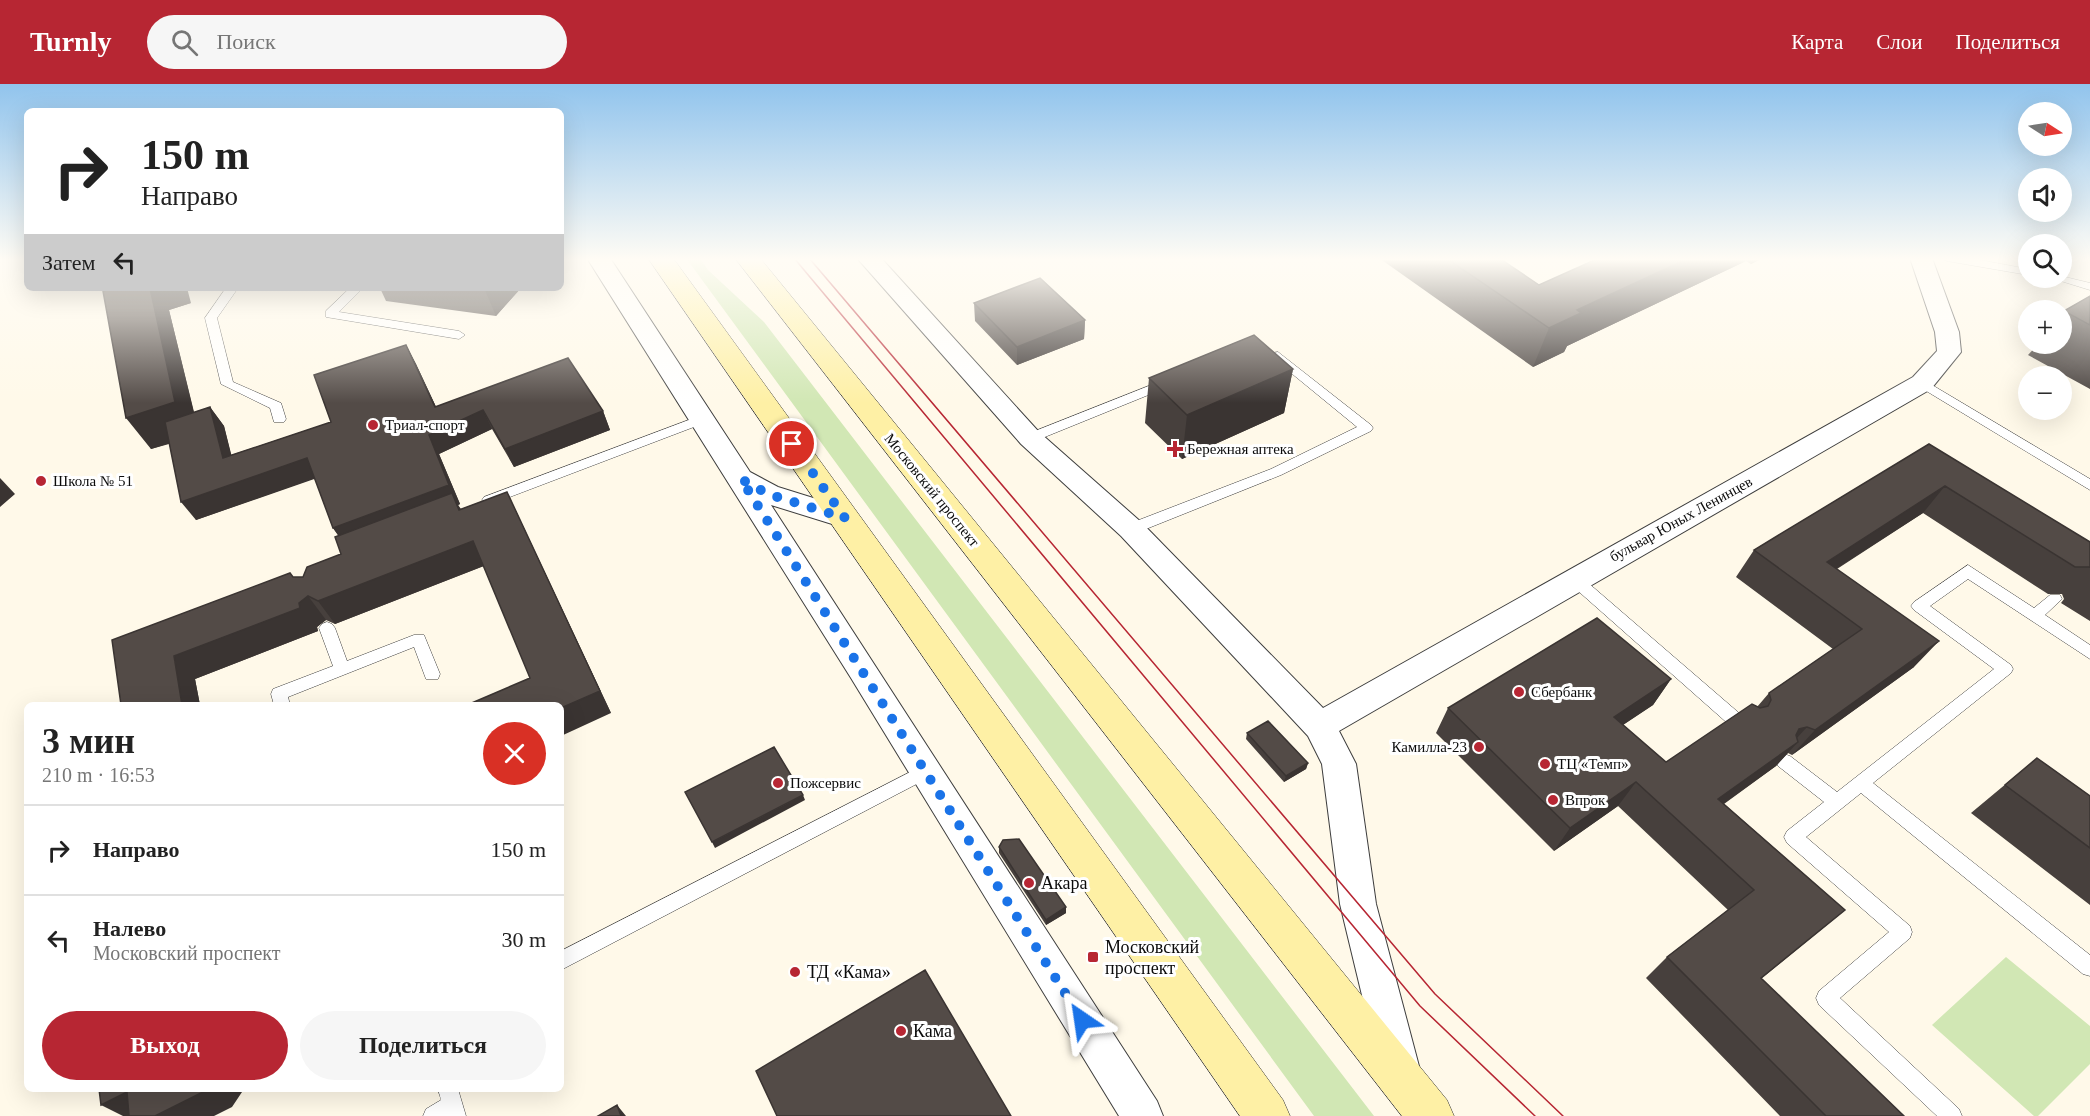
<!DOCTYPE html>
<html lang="ru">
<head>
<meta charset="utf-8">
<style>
  body { margin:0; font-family:Georgia,serif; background:#f6f6f6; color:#222; height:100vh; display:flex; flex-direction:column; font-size:22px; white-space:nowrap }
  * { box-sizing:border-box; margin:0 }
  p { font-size:20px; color:#767676 }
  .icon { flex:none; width:33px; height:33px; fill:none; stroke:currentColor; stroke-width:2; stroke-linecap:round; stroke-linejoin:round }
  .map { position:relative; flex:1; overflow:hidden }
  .panel { position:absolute; left:24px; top:618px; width:540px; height:390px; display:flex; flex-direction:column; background:#fff; border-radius:9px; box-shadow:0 6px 24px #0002 }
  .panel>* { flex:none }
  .banner { position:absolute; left:24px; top:24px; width:540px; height:183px; border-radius:9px; box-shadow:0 6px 24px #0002; background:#fff; color:#222; overflow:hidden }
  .needle { width:39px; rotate:102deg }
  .buttons { position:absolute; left:2018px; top:18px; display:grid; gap:12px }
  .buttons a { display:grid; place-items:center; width:54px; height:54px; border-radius:50%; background:#fff; box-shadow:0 6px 24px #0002; font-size:30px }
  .pin { position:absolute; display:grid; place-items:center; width:51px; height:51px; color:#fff; margin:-26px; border:3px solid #fff; border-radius:50%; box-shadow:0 2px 6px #0007 }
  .me { position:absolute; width:66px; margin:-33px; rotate:328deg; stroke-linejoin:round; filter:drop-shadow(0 0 4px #0008) }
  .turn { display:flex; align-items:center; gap:21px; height:126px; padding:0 18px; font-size:27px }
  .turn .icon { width:78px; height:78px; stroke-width:2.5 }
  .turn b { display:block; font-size:42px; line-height:51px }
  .then { display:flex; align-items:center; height:57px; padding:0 18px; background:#0003; gap:12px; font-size:22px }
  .round { display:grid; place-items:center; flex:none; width:63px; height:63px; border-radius:32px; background:#f6f6f6 }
  .summary { display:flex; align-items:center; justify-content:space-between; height:102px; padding:0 18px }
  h1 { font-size:36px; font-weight:600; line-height:45px }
  .button { display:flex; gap:12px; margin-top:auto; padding:12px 18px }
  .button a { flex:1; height:69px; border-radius:36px; background:#b72633; color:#fff; font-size:24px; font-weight:600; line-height:69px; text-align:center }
  .button a+a { background:#f6f6f6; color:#222 }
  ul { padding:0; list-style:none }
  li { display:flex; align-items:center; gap:18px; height:90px; padding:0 18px; border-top:2px solid #e0e0e0 }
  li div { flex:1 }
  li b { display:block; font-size:22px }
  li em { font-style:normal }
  header { display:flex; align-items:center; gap:36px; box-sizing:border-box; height:84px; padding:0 30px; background:#b72633; color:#fff }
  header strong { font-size:28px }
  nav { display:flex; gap:33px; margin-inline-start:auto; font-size:21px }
  .search { width:420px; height:54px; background:#f6f6f6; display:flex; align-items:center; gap:15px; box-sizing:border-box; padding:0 21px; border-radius:33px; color:#767676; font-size:22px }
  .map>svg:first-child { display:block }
  .green { fill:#d1e7b4 }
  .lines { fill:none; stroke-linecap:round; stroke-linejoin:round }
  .service-casing { stroke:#3e3e3e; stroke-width:1 }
  .minor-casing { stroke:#3e3e3e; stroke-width:2 }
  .secondary-casing { stroke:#2d2d2d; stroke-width:1 }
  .service { fill:#fff; fill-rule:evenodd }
  .minor { fill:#fff; fill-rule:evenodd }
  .secondary { fill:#fef0a5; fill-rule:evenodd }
  .tram { stroke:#b72633; stroke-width:1.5 }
  .wall { fill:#47403d }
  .shaded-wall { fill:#3a3432 }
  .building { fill:#534b47; stroke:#3a3432; stroke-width:1.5 }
  .route { stroke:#1a73e8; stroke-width:10; stroke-dasharray:0 18 }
  .poi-dot { fill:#b72633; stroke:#fff; stroke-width:2 }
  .labels { text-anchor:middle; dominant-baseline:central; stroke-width:6; stroke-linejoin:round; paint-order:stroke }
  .poi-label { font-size:15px; fill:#0b0b0b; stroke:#fff; text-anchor:start }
  .street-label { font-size:15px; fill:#0b0b0b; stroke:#fff }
  .near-poi-label { font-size:18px; fill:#0b0b0b; stroke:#fff; text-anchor:start }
</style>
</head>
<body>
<header>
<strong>Turnly</strong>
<div class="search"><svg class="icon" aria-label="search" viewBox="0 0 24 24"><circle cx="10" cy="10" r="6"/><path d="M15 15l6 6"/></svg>Поиск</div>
<nav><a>Карта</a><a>Слои</a><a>Поделиться</a></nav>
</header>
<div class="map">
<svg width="2090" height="1032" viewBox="0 0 2090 1032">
  <rect width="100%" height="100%" fill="#fff9e9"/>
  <path class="green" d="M686,174H700L708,186L764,238L1374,1032H1314Z
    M2006,873L2090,942V980L2038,1032H2034L1932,941Z"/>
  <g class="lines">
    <defs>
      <path id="service" d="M1942,174H1969L2028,185V191L1947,177Z
        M2061,192L2090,199V206L2051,194Z
        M226,204H238L217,234L233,298L281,319L286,335L284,338H274L270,324L221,300L205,234Z
        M350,204H363L339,228L459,247L465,251L459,255L326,233V227Z
        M1278,268L1371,341L1373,344L1371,347L1281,391L1136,449H1126L1124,445L1126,441L1271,385L1357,343L1274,275V269Z
        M1922,295L2090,395V406L1918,302V296Z
        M1164,296L1170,300L1168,303L1035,357H1025L1023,354L1025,351Z
        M702,331L707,332L709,335L707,338L494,419H484L482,416L484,413Z
        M1968,481L2034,524L2050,511H2060L2062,515L2045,531L2090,561V575L1968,495L1930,522L2011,581L2013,585L2011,589L1873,699L2090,871V892L2083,890L1861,709L1806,753L1910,842L1912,848L1910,854L1840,914L1959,1025L1962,1032H1937L1819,921L1816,914L1819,907L1889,848L1787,759L1784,753L1787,747L1824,718L1778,682L1776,677L1778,672L1784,670L1790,672L1837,708L1994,585L1914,526L1911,522L1914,518Z
        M1574,489L1579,491L1746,635L1748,640L1746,645L1740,647L1734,645L1569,499L1567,495L1569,491Z
        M327,538L332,540L335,544L347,577L414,551H424L440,590L438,595H426L414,563L288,613L290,621H274L271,610L273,605L333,582L319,544L322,540Z
        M924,681L930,683L932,688L930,693L561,886V867Z
        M438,1005H458L466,1032H423L426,1025L441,1016Z"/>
      <path id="minor" d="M587,174H610L750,388L778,403L855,427L859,434L855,441L845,444L771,421L1157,1017L1163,1032H1119L851,594Z
        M857,174H881L1039,348L1141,438L1323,624L1913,293L1937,267L1935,248L1910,174H1932L1959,248L1961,268L1931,305L1339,647L1356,680L1376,820L1420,986L1414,1000L1400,1006L1386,1000L1380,986L1340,820L1322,680L1308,652L1121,452L1021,360Z"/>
      <path id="secondary" d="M648,174H673L1283,1016L1290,1032H1240Z
        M735,174H760L1447,1016L1454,1032H1402Z"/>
    </defs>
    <use href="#service" class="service-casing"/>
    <use href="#minor" class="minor-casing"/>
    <use href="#secondary" class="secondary-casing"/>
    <use href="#service" class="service"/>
    <use href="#minor" class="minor"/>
    <use href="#secondary" class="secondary"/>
    <path class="tram" d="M794,174L1420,922L1535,1032
      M809,174L1435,910L1563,1032"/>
  </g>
  <path class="wall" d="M1379,174H1499L1539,201L1599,174H1763L1751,180L1746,177L1567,262L1564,268L1533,283Z
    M380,204H521L496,232L386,217Z
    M103,207L191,219L169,226L194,328L210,323L224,342L231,371L331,338L406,261L416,280L436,323L603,327L610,346L514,383L492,345L439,370L460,420L458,421L461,425L507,408L611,629L530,594L484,482L335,540L326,536L317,543L318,547L195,595L200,621H121L293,493H303L341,470L339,452L333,444L315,394L196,436L169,360L151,365Z
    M2090,212V305L2028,271L2038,260H2061V231L2064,227Z
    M974,219L1085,236L1084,255L1017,281L975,237Z
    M1293,285L1284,329L1182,375L1145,339L1149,294Z
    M1929,360L2090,458V537L2061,519L2064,515L2062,510H2048L1923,429L1837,485L1914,583L1792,671L1788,669L1776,682L1724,720L1845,826L1761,895L1904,1032H1780L1646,894L1667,873L1728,826L1618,722L1554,767L1436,649L1448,624L1671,595L1653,621L1623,641L1666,678L1757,623L1769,609L1833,565L1736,493L1754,466Z
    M1247,649L1308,679L1306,685L1284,698L1246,655Z
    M2037,674L2090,712V821L1971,729Z
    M999,763L1066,823V829L1046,841L999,769Z"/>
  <path class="shaded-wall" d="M1689,174H1748L1746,177L1567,262L1564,268L1533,283L1549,244L1577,226Z
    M1754,174H1763L1751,180Z
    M150,204H187L191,219L169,226L199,350L151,365L126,334Z
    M484,204H521L496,232Z
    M1085,236L1084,255L1017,281V263Z
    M406,261L416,280L445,342L435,323Z
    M1293,285L1284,329L1182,375L1187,331Z
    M210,323L224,342L237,393L223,374Z
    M483,326L492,345L439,370L460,420L458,421L465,433L346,463L333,444L429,351Z
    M603,327L610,346L514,383L505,365Z
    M307,374L320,393L196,436L181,418Z
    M0,394L15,410L0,423Z
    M1945,402L1923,429L1806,504L1827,478Z
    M507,408L611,629L561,652V624Z
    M473,457L486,481L335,540L318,517Z
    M308,512L326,536L317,543L318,547L195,595L200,621H182L174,572L299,519Z
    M1939,557L1914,583L1792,671L1815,646Z
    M1671,595L1653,621L1597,658L1614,633Z
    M1807,643L1786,666L1798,658L1776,682L1698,738L1718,715L1799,645Z
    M1308,679L1306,685L1284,698L1286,692Z
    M1636,698L1618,722L1554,767L1570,744Z
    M803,711L805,716L715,764L712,758Z
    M1066,823V829L1046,841V836Z
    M206,1005H244L232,1023L214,1032H155Z
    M127,1008L140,1032H123L101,1021Z
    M617,1021L626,1032H621Z"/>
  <path class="building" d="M1446,174H1499L1539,201L1599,174H1689L1577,226L1581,229L1549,244Z
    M1040,194L1085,236L1017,263L974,219Z
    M113,204H150L175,318L126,334L103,207Z
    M2090,212V241L2064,227Z
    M1254,251L1293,285L1187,331L1149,294Z
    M406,261L435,323L568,274L603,327L505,365L483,326L429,351L449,401L333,444L307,374L181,418L165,338L210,323L223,374L331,338L314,291Z
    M1929,360L2090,458V484V483H2075L1945,402L1827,478L1939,557L1815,646L1807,643L1799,645L1796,651L1798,658L1718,715L1845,826L1761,894L1904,1032H1826L1667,873L1754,806L1636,698L1570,744L1448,624L1597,534L1671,595L1614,633L1666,678L1752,620L1760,624L1768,622L1771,616L1769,609L1862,545L1754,466Z
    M507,408L600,607L561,624V621H467L530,594L473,457L318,517L308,512L299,519L300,524L174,572L182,621H121L112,556L290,489L293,493H303L307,483L341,470L335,453L452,409L459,426Z
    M1268,637L1308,679L1286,692L1247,649Z
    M774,663L803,711L712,758L685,708Z
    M2037,674L2090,712V764L2005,701Z
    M1019,755L1066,823L1046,836L999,763L1003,756Z
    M925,886L1011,1032H777L756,987Z
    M99,1005H206L205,1007L155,1032H129L127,1008L101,1021Z
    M617,1021L621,1032H598Z"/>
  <linearGradient id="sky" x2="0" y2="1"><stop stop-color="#91c4ed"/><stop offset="0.55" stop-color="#fffcf5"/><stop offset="1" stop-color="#fffcf5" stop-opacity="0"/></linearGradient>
  <rect width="2090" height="319" fill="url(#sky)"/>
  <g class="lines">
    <path class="route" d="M792,360L845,434L768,410L741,395L1082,936"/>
  </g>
  <g class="poi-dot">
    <circle cx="373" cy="341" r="6"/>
    <path d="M1172 356h6v6h6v6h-6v6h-6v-6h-6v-6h6z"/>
    <circle cx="41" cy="397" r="6"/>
    <circle cx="1519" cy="608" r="6"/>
    <circle cx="1479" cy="663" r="6"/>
    <circle cx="1545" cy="680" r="6"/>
    <circle cx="778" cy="699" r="6"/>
    <circle cx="1553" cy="716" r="6"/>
    <circle cx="1029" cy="799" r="6"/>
    <rect x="1087" y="867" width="12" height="12" rx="3"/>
    <circle cx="795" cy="888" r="6"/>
    <circle cx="901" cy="947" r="6"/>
  </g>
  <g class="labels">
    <g class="poi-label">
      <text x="385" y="341">Триал-спорт</text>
      <text x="1187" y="365">Бережная аптека</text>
      <text x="53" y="397">Школа № 51</text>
      <text x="1531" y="608">Сбербанк</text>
      <text x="1467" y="663" text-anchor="end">Камилла-23</text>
      <text x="1557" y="680">ТЦ «Темп»</text>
      <text x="790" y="699">Пожсервис</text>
      <text x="1565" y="716">Впрок</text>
    </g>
    <g class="street-label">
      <text transform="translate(932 406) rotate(51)">Московский проспект</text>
      <text transform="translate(1681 435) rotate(-29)">бульвар Юных Ленинцев</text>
    </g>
    <g class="near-poi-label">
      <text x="1041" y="799">Акара</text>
      <text x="1105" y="863">Московский<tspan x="1105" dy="21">проспект</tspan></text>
      <text x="807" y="888">ТД «Кама»</text>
      <text x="913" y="947">Кама</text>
    </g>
  </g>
</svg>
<div class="buttons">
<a><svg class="needle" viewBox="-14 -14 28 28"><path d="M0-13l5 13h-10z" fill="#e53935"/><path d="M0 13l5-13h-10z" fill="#767676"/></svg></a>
<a><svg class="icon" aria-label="sound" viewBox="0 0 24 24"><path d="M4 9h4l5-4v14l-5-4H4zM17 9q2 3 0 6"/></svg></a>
<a><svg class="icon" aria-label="search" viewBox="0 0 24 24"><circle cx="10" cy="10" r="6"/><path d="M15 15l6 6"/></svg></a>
<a>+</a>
<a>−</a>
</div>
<div class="pin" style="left:792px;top:360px;background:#d93025"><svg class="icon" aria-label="arrive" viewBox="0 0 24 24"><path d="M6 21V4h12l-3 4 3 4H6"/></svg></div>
<svg class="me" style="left:1082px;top:936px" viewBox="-20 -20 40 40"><path d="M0-17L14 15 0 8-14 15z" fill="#1a73e8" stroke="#fff" stroke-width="4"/></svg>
<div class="banner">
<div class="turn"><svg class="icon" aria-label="right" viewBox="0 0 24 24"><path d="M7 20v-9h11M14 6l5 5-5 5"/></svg><div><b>150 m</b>Направо</div></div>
<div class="then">Затем<svg class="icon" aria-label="left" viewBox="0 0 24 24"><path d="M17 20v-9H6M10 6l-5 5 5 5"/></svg></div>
</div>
<section class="panel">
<div class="summary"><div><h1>3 мин</h1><p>210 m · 16:53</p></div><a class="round" style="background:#d93025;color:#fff"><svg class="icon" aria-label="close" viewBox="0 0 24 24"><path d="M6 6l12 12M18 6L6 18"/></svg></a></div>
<ul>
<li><svg class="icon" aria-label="right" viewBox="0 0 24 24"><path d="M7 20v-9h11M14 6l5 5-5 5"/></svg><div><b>Направо</b></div><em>150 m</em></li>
<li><svg class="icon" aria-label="left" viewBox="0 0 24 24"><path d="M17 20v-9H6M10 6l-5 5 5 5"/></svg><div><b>Налево</b><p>Московский проспект</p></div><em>30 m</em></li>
</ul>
<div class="button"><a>Выход</a><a>Поделиться</a></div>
</section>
</div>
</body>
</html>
